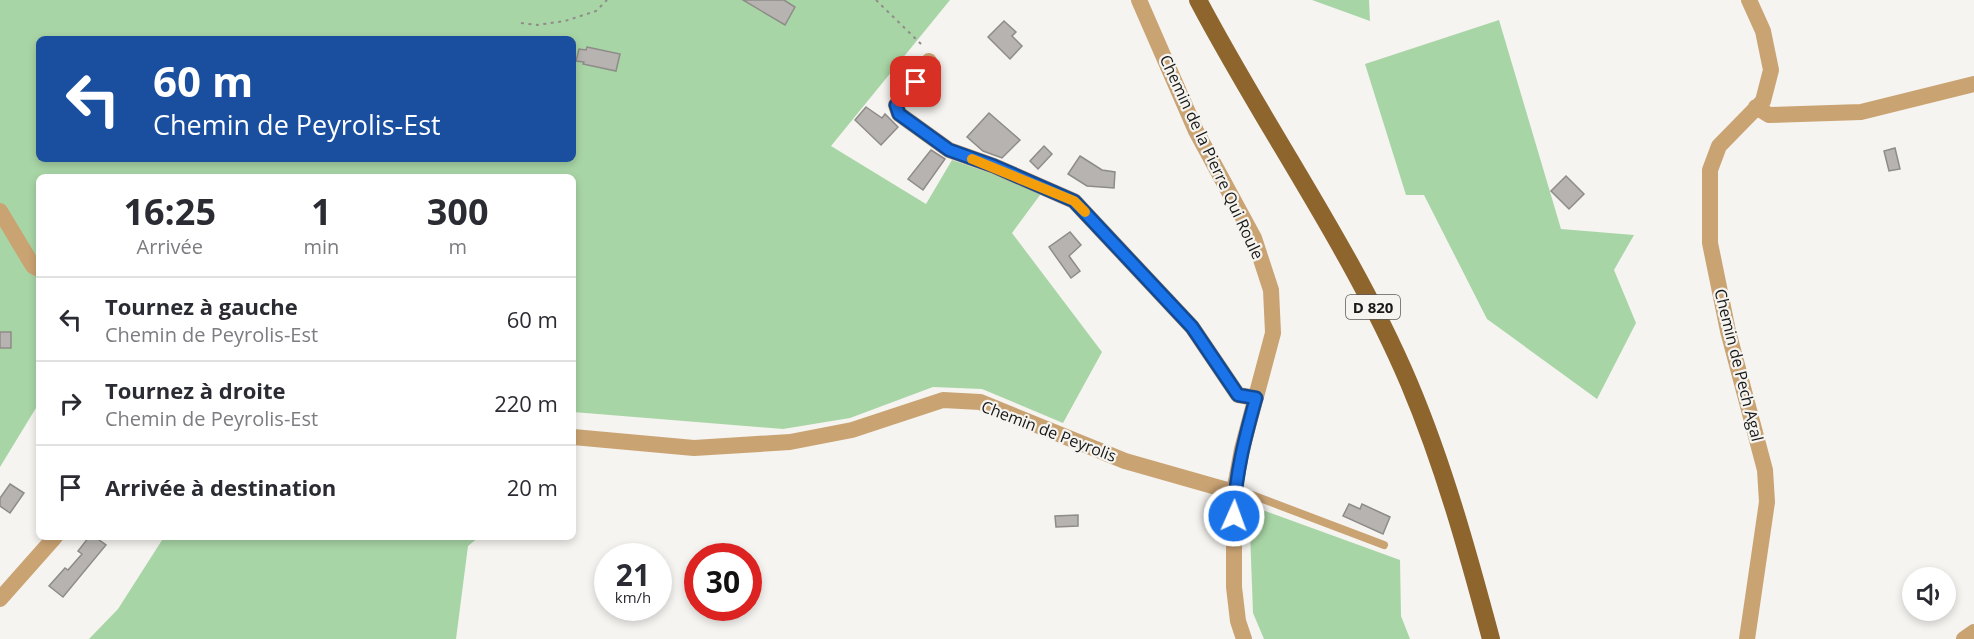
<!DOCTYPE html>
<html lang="fr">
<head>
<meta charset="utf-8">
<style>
  body { margin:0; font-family:"Open Sans",sans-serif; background:#f7f7f7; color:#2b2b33; height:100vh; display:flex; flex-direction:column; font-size:22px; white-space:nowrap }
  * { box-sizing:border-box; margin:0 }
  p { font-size:20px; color:#7c7c81 }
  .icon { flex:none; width:33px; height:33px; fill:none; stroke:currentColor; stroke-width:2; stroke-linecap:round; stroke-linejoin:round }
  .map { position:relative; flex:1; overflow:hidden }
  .side { position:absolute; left:36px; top:174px; width:540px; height:366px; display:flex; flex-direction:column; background:#fff; border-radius:9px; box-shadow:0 3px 9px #0003 }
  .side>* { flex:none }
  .hud { position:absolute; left:36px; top:36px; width:540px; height:126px; border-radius:9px; box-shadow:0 3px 9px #0003; background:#1a4fa0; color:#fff; overflow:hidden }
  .fabs { position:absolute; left:1902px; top:567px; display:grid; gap:12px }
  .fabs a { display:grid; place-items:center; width:54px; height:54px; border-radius:50%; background:#fff; box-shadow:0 3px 9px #0003; font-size:30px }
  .speed { position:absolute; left:594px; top:543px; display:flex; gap:12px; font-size:30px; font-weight:700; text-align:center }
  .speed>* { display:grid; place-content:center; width:78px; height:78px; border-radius:50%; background:#fff; box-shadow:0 3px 9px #0003; line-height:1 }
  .speed small { font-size:15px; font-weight:400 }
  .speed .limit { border:9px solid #d22; background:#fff; color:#111 }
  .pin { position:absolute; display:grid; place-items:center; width:51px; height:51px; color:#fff; margin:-26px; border-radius:12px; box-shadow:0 3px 9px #0006 }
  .me { position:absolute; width:66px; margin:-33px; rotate:2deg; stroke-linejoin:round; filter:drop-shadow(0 0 4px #0008) }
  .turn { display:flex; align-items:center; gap:21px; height:126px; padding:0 18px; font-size:27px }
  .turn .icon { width:78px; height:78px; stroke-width:2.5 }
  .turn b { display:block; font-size:42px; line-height:51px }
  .eta { display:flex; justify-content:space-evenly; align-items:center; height:102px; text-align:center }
  .eta b { font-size:36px; font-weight:700; line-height:42px }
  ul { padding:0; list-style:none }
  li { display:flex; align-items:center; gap:18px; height:84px; padding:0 18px; border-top:2px solid #e1e1e2 }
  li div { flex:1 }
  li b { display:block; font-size:22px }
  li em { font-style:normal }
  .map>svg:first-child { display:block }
  .green { fill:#a8d5a6; fill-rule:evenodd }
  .building { fill:#b6b3b0; stroke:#8e8c88; stroke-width:1.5 }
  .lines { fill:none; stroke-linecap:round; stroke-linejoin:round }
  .path { stroke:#8e8d8a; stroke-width:2; stroke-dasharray:3 4.5; stroke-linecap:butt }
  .lane { stroke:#caa373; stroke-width:8 }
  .street { stroke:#caa373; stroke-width:16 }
  .primary { stroke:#8f652e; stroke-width:18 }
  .route-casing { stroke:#114b97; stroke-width:15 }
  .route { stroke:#1a73e8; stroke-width:10 }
  .slow { stroke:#f59e0b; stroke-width:10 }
  .labels { text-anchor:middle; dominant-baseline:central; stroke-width:4.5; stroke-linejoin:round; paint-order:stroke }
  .shield { fill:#f5f4f0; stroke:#5a5a58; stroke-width:1.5 }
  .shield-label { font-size:15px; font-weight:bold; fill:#181817 }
  .street-label { font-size:16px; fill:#181817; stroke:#f5f4f0 }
</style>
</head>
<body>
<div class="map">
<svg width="1974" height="639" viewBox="0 0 1974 639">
  <rect width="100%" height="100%" fill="#f5f4f0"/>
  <path class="green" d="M0,0H950L831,146L926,204L952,160L1043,191L1012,233L1102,352L1063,423L982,389L933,387L850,418L783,429L573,412V177H39V403L0,467ZM39,39H573V159H39Z
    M1312,0H1369L1370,21Z
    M1499,20L1561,229L1634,235L1614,270L1636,323L1597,399L1487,319L1424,195H1406L1365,64Z
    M1249,505L1400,560L1401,616L1410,639H1264L1253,613Z
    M164,537H479L468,546L456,639H89L118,609Z"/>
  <path class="building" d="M743,0H784L795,7L785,25Z
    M1004,21L1016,32L1012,36L1022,46L1010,59L988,37Z
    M587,47L620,54L616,71L583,64L584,62L576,61L579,49L586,50Z
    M866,107L882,118L885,114L898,127L881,145L855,120Z
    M989,113L1020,140L1002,158L983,151L967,137Z
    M1044,146L1052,154L1038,169L1030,161Z
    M1895,148L1900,169L1889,171L1884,151Z
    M931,150L945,159L923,190L908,179Z
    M1080,156L1102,170L1115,172L1114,188L1087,186L1068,174Z
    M1566,176L1584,194L1569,209L1551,191Z
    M1070,232L1081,245L1069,256L1080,271L1071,278L1049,247Z
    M0,332H11V348H0Z
    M10,484L24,493L10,513L0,506V498Z
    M1349,504L1360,509L1362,504L1390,517L1383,534L1343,516Z
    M1078,515V526L1056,527L1055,516Z
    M89,537H95L106,545L63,597L49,586L65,568L68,570L82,554L78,551Z"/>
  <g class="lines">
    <path class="path" d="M876,0L923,46
      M521,23L537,25L565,21L596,11L607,0"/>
    <path class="lane" d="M1234,492L1252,495L1384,545"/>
    <path class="street" d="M1139,0L1196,131L1254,238L1271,290L1273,333L1242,449L1234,492V587L1238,621L1244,639
      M929,61L925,73L896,105L899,114L949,150L994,166L1074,201L1192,327L1238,395L1256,398
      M1756,107L1769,115L1861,112L1974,84
      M0,211L33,266L39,269
      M573,437L694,448L790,442L852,430L943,400L980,402L1125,461L1234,492
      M0,599L55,537
      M1747,639L1767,502L1765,470L1728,331L1710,243V170L1719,146L1763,101L1771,70L1763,31L1749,0
      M1964,639L1974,632"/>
    <path class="primary" d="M1198,0C1266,129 1352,249 1409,383C1444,466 1468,553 1491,639"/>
  </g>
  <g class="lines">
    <defs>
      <path id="route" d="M916,82L896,105L899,114L949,150L994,166L1074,201L1192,327L1238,395L1256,398C1245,437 1235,475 1234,516"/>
    </defs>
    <use href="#route" class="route-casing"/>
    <use href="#route" class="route"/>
    <path class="slow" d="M972,159L1074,201L1085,212"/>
  </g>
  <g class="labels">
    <rect class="shield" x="1346" y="295" width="54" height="24" rx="4.5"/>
    <g class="shield-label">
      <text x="1373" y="307">D 820</text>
    </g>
    <g class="street-label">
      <text transform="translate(1212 157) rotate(65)">Chemin de la Pierre Qui Roule</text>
      <text transform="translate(1739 365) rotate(76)">Chemin de Pech Agal</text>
      <text transform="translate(1049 431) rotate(21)">Chemin de Peyrolis</text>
    </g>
  </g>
</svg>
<div class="fabs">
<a><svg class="icon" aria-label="sound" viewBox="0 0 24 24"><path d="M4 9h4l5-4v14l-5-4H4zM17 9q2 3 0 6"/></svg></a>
</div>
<div class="speed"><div>21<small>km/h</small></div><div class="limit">30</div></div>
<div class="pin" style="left:916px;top:82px;background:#d93025"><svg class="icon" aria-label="arrive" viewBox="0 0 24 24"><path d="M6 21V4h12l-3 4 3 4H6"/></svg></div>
<svg class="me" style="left:1234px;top:516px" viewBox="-20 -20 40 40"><circle r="17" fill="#1a73e8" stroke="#fff" stroke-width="3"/><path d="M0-11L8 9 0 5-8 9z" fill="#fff"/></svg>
<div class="hud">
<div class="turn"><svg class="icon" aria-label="left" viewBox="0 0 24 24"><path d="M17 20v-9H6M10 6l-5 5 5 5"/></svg><div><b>60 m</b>Chemin de Peyrolis-Est</div></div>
</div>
<section class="side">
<div class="eta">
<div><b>16:25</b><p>Arrivée</p></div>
<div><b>1</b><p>min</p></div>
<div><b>300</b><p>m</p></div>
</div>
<ul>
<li><svg class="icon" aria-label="left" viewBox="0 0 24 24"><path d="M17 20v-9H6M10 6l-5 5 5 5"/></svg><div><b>Tournez à gauche</b><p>Chemin de Peyrolis-Est</p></div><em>60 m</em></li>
<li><svg class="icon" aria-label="right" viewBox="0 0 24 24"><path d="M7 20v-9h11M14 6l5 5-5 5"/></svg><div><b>Tournez à droite</b><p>Chemin de Peyrolis-Est</p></div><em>220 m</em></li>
<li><svg class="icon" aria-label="arrive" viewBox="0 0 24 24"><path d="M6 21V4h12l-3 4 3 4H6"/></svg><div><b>Arrivée à destination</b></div><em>20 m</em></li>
</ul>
</section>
</div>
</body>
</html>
